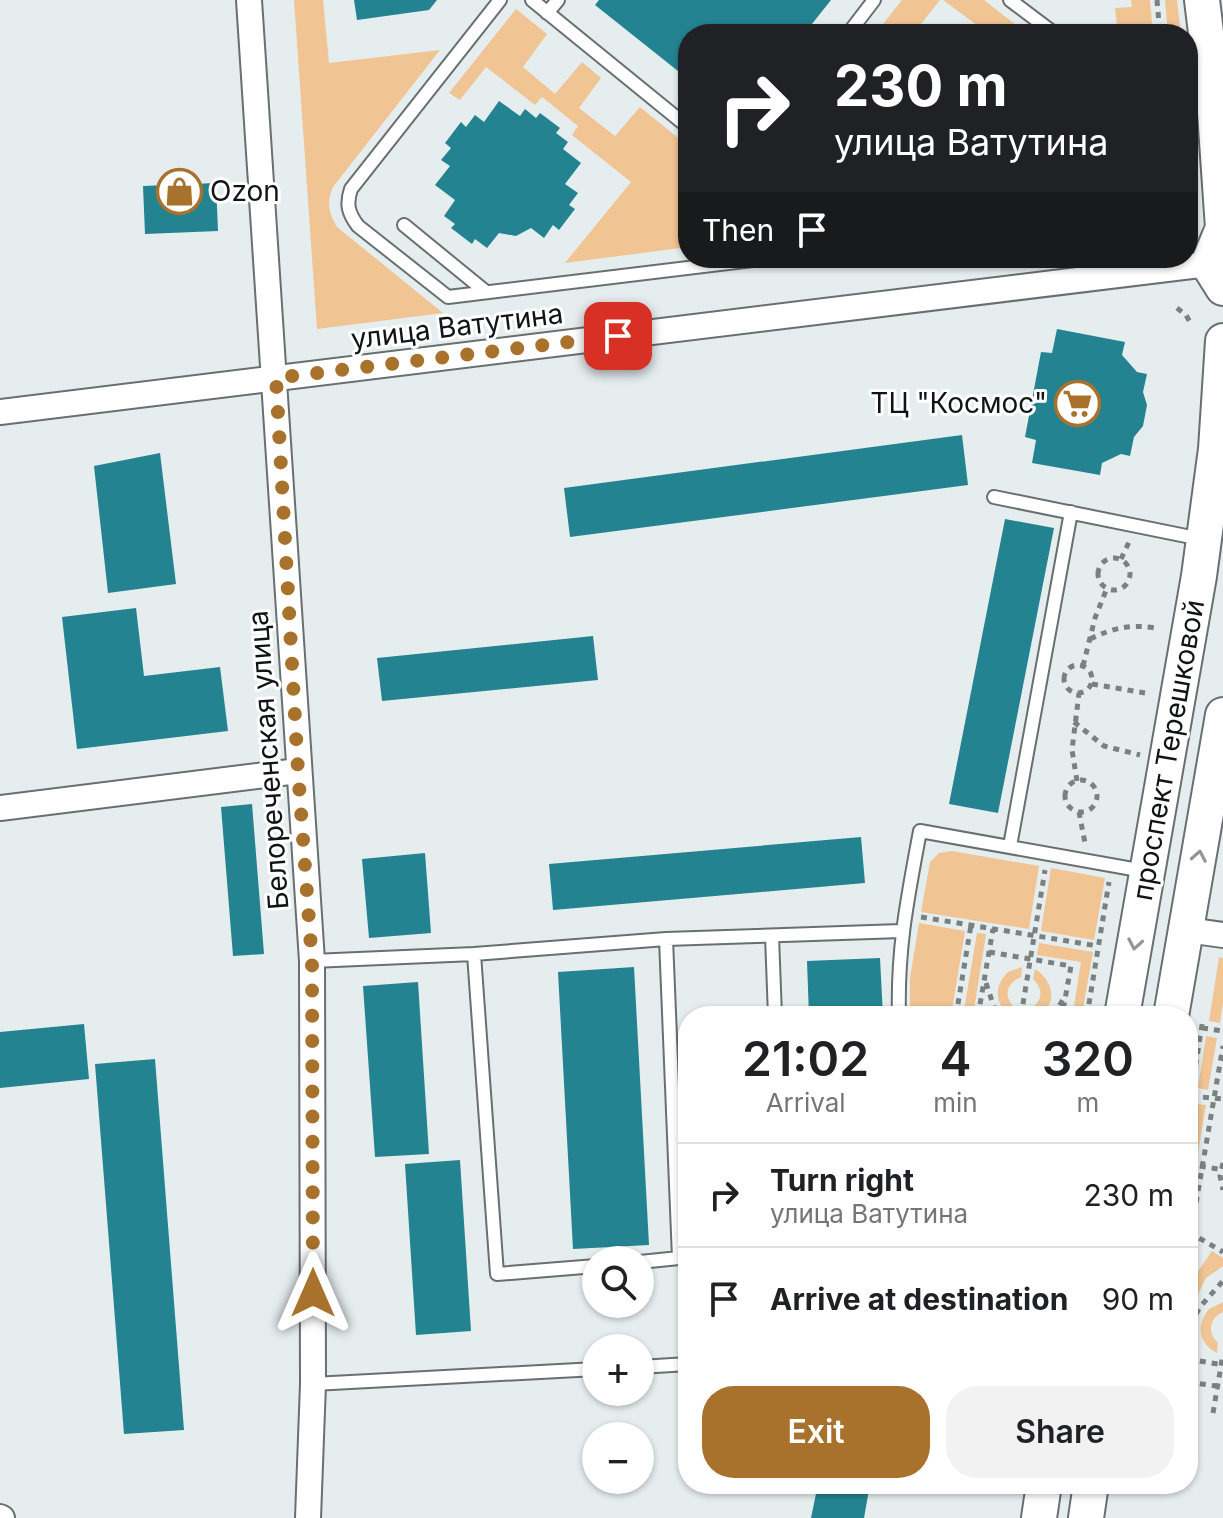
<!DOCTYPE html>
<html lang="en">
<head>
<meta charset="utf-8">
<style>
  body { margin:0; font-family:Inter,sans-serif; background:#f2f2f2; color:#202124; height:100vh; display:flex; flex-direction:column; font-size:30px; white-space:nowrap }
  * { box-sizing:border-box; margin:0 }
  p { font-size:26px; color:#757577 }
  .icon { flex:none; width:44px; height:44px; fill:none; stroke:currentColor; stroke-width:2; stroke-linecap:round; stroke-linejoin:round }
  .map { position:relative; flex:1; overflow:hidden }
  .details { position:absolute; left:678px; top:1006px; width:520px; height:488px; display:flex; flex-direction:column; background:#fff; border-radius:32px; box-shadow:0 2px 6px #0004 }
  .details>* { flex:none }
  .banner { position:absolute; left:678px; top:24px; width:520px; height:244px; border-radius:32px; box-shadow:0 2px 6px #0004; background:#202124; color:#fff; overflow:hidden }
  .fabs { position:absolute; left:582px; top:1246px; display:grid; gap:16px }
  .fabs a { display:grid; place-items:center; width:72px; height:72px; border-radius:50%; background:#fff; box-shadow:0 2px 6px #0004; font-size:40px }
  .pin { position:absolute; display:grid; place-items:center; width:68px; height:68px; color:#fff; margin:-34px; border-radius:16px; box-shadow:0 4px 12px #0006 }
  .me { position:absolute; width:88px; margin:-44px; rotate:0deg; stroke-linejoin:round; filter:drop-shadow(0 0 6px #0008) }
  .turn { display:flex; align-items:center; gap:28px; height:168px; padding:0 24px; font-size:36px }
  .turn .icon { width:104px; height:104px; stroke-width:2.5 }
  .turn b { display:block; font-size:56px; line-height:68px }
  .then { display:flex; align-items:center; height:76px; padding:0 24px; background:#0003; gap:16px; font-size:30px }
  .eta { display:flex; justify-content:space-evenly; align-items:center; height:136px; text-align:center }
  .eta b { font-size:48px; font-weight:600; line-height:56px }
  .action { display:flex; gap:16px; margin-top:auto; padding:16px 24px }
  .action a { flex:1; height:92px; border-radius:32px; background:#a8722d; color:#fff; font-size:32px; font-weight:600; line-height:92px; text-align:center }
  .action a+a { background:#f2f2f2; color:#202124 }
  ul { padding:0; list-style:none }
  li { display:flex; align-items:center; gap:24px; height:104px; padding:0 24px; border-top:2px solid #e0e0e0 }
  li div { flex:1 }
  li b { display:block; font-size:30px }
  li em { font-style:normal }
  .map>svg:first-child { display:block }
  .green { fill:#f0c493 }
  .building { fill:#248390 }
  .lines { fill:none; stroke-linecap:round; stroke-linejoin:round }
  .lane-casing { stroke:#696f70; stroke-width:16 }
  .street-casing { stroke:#696f70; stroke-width:28 }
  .secondary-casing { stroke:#696f70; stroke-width:38 }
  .path { stroke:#7b8081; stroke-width:5; stroke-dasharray:6 6; stroke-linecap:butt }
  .lane { stroke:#fff; stroke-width:12 }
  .street { stroke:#fff; stroke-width:24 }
  .secondary { stroke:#fff; stroke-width:34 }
  .oneway { stroke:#949595 }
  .route { stroke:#a8722d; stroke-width:14; stroke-dasharray:0 25.2 }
  .labels { text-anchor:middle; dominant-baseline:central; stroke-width:6; stroke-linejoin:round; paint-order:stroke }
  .poi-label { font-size:28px; fill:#111414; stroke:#fff; text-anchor:start }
  .street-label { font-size:28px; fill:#111414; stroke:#fff }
</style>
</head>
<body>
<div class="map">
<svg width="1223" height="1518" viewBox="0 0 1223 1518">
  <rect width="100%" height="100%" fill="#e6edef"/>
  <path class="green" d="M294,0H323L329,63L440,50L333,187C326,203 329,213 337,227L443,313L317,329Z
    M902,0H940L913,34H875Z
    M943,0H984L1022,30L1018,34H989Z
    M1131,0H1150L1153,34H1118L1115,8L1132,7Z
    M1165,0H1177L1181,34H1168Z
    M516,9L547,34L523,67L555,94L582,62L601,78L579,108L615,136L640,107L688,146V247L565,263L631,182L572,135L578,126L542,97L535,105L486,67L460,100L449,93Z
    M1188,91L1197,192H1188Z
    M952,851L1039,866L1029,929L921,912L930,862L939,853Z
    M1051,868L1105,878L1094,940L1041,931Z
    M919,923L965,931L951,1016H910V978Z
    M977,933L986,934L973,1016H963Z
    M1039,943L1093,952L1082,1014L1073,1012L1081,962L1037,955Z
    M1219,957L1223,958V1002L1220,1023L1209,1021Z
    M1022,967L1021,977C1006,983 1003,997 1015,1008L1014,1016H1010C994,1003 994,986 1008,972Z
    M1035,969C1058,983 1058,1016 1027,1016L1028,1010C1042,1003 1045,990 1033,979Z
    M1206,1036L1217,1038L1208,1090L1198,1088Z
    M1195,1104L1206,1105L1197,1158L1188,1157Z
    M1212,1251L1223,1258V1266L1206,1278L1189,1313L1194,1277Z
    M1223,1302V1312C1209,1318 1207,1333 1218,1343L1217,1353C1198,1343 1196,1325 1209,1309Z"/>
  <path class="building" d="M354,0H437L429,10L357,20Z
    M599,0H831L804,34H688V79L595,5Z
    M499,101L520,116L525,109L536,118L540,113L560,128L556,133L568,142L563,149L581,163L565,184L578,193L569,205L575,209L559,230L553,225L544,238L531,228L516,236L499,233L487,248L475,239L472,244L451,228L455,224L444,216L455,200L435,185L450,166L441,160L451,148L445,143L461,122L466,127L475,115L484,122Z
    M216,183L218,231L145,234L143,186Z
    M1057,329L1125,342L1122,355L1137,372L1147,374L1143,392L1147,405L1143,426L1134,437L1130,456L1121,454L1102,463L1100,475L1032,463L1036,440L1025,437L1041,352L1052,353Z
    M962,435L968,485L570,537L564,488Z
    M160,453L176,584L108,593L94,466Z
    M1005,519L1054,528L998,813L949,804Z
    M136,608L144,676L220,667L228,731L77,749L62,617Z
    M593,636L598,680L382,701L377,658Z
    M252,804L264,954L233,956L221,807Z
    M861,837L865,883L553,910L549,864Z
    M425,853L431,933L369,938L362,859Z
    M880,958L883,1016H809L807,961Z
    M634,967L649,1245L573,1249L558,972Z
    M418,982L429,1154L375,1157L363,986Z
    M84,1024L89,1079L0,1088V1032Z
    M155,1059L184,1430L124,1434L95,1064Z
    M460,1160L471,1331L416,1335L405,1164Z
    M818,1484H870L864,1518H811Z"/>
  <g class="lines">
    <defs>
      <path id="lane" d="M500,0L351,189C346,204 348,213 358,226L448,297L770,258
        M532,0L688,127
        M1010,0L1055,34
        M547,13L558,0
        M848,34L874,0
        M404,225L486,292
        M994,497L1201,539
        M1010,846L1071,512
        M772,936L775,1016
        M666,939L679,1258H688
        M474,954L497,1274L596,1266
        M312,961L474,954L666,939L901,931
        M899,1016C897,948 908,896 920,831L1144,871
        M640,1262L679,1258
        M640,1367L688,1364
        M313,1384L596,1369"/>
      <path id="street" d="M249,0L312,961L313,1384L308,1518
        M0,412L1208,264
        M0,808L298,771
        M1187,930L1223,935
        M0,1517L2,1518"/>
      <path id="secondary" d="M1202,0L1214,98L1223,228
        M1223,228L1208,264L1223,288
        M1122,1016L1199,576L1216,449L1223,341
        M1171,1016L1223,715
        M1039,1518L1044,1484
        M1086,1518L1091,1484"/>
    </defs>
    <use href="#lane" class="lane-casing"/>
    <use href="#street" class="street-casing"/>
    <use href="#secondary" class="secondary-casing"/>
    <path class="path" d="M1157,0L1160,34
      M1177,308L1186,315L1191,324
      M1098 574a16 16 0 1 1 32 0a16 16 0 1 1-32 0Z
      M1121,559L1129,542
      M1090,639C1113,628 1130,624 1156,628
      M1064 679a14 14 0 1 1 28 0a14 14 0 1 1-28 0Z
      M1083,666L1095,618L1107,588
      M1092,684L1145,693
      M1074,722L1104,746L1140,755
      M1065 796a16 16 0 1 1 32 0a16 16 0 1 1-32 0Z
      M1077,781L1072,750L1079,693
      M1079,812L1085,843
      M921,917L1098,946
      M989,952L1071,966L1062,1016
      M986,983L997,1016
      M956,1016L971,925
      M978,1016L993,929
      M1021,1016L1045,870
      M1054,1016L1063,999
      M1087,1016L1109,882
      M1202,1028L1223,1031
      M1191,1096L1223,1099
      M1188,1113L1203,1019
      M1223,1163L1220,1176L1223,1190
      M1188,1164L1223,1170
      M1189,1232L1223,1252
      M1188,1250L1223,1046
      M1188,1320L1192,1321L1200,1307L1223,1281
      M1188,1359L1223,1365
      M1188,1382L1223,1387
      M1213,1413L1223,1354"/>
    <use href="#lane" class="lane"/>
    <use href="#street" class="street"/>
    <use href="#secondary" class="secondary"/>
  </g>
  <defs><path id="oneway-chevron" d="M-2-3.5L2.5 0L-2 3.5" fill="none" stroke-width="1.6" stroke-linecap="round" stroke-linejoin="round" transform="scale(2)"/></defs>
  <g class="oneway">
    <use href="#oneway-chevron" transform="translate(1199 856) rotate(-80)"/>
    <use href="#oneway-chevron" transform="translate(1135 944) rotate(100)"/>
  </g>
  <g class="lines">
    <path class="route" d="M313,1293L312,961L298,771L276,378L618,336"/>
  </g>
  <defs>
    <symbol id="shop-ring" viewBox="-11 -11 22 22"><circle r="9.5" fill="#fff" stroke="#a8722d" stroke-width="1.5"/><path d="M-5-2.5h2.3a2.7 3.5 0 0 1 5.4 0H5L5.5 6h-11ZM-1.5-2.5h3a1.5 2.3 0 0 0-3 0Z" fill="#a8722d"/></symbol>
    <symbol id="supermarket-ring" viewBox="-11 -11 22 22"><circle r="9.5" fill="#fff" stroke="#a8722d" stroke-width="1.5"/><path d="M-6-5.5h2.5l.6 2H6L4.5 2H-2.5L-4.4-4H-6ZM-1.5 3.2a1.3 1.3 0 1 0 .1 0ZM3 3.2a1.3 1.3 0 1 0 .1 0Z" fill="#a8722d"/></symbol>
  </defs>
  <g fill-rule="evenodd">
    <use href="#shop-ring" x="154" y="166" width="51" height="51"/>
    <use href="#supermarket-ring" x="1052" y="378" width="51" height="51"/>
  </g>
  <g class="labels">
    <g class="poi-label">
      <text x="210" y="191">Ozon</text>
      <text x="1047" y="403" text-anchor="end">ТЦ "Космос"</text>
    </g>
    <g class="street-label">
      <text transform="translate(457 326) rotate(-7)">улица Ватутина</text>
      <text transform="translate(1168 750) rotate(-80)">проспект Терешковой</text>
      <text transform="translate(268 760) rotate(-94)">Белореченская улица</text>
    </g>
  </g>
</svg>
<div class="fabs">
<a><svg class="icon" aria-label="search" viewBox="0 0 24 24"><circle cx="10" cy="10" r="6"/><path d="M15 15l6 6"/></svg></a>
<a>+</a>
<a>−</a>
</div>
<div class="pin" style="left:618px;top:336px;background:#d93025"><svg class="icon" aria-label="arrive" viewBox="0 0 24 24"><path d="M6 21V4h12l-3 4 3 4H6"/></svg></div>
<svg class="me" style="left:313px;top:1293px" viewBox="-20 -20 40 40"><path d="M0-17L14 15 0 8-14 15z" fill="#a8722d" stroke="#fff" stroke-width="4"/></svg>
<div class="banner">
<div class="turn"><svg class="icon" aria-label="right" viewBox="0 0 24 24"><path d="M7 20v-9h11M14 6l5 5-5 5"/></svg><div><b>230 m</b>улица Ватутина</div></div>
<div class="then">Then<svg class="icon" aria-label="arrive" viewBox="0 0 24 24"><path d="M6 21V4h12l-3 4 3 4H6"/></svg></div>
</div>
<section class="details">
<div class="eta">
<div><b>21:02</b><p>Arrival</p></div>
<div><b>4</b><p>min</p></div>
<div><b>320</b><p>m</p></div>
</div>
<ul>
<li><svg class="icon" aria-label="right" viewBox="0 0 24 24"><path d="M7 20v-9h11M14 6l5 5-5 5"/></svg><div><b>Turn right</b><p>улица Ватутина</p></div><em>230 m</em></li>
<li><svg class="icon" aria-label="arrive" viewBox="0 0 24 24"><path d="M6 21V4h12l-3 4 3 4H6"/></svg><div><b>Arrive at destination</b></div><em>90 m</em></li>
</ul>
<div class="action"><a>Exit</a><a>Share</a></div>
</section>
</div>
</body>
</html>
